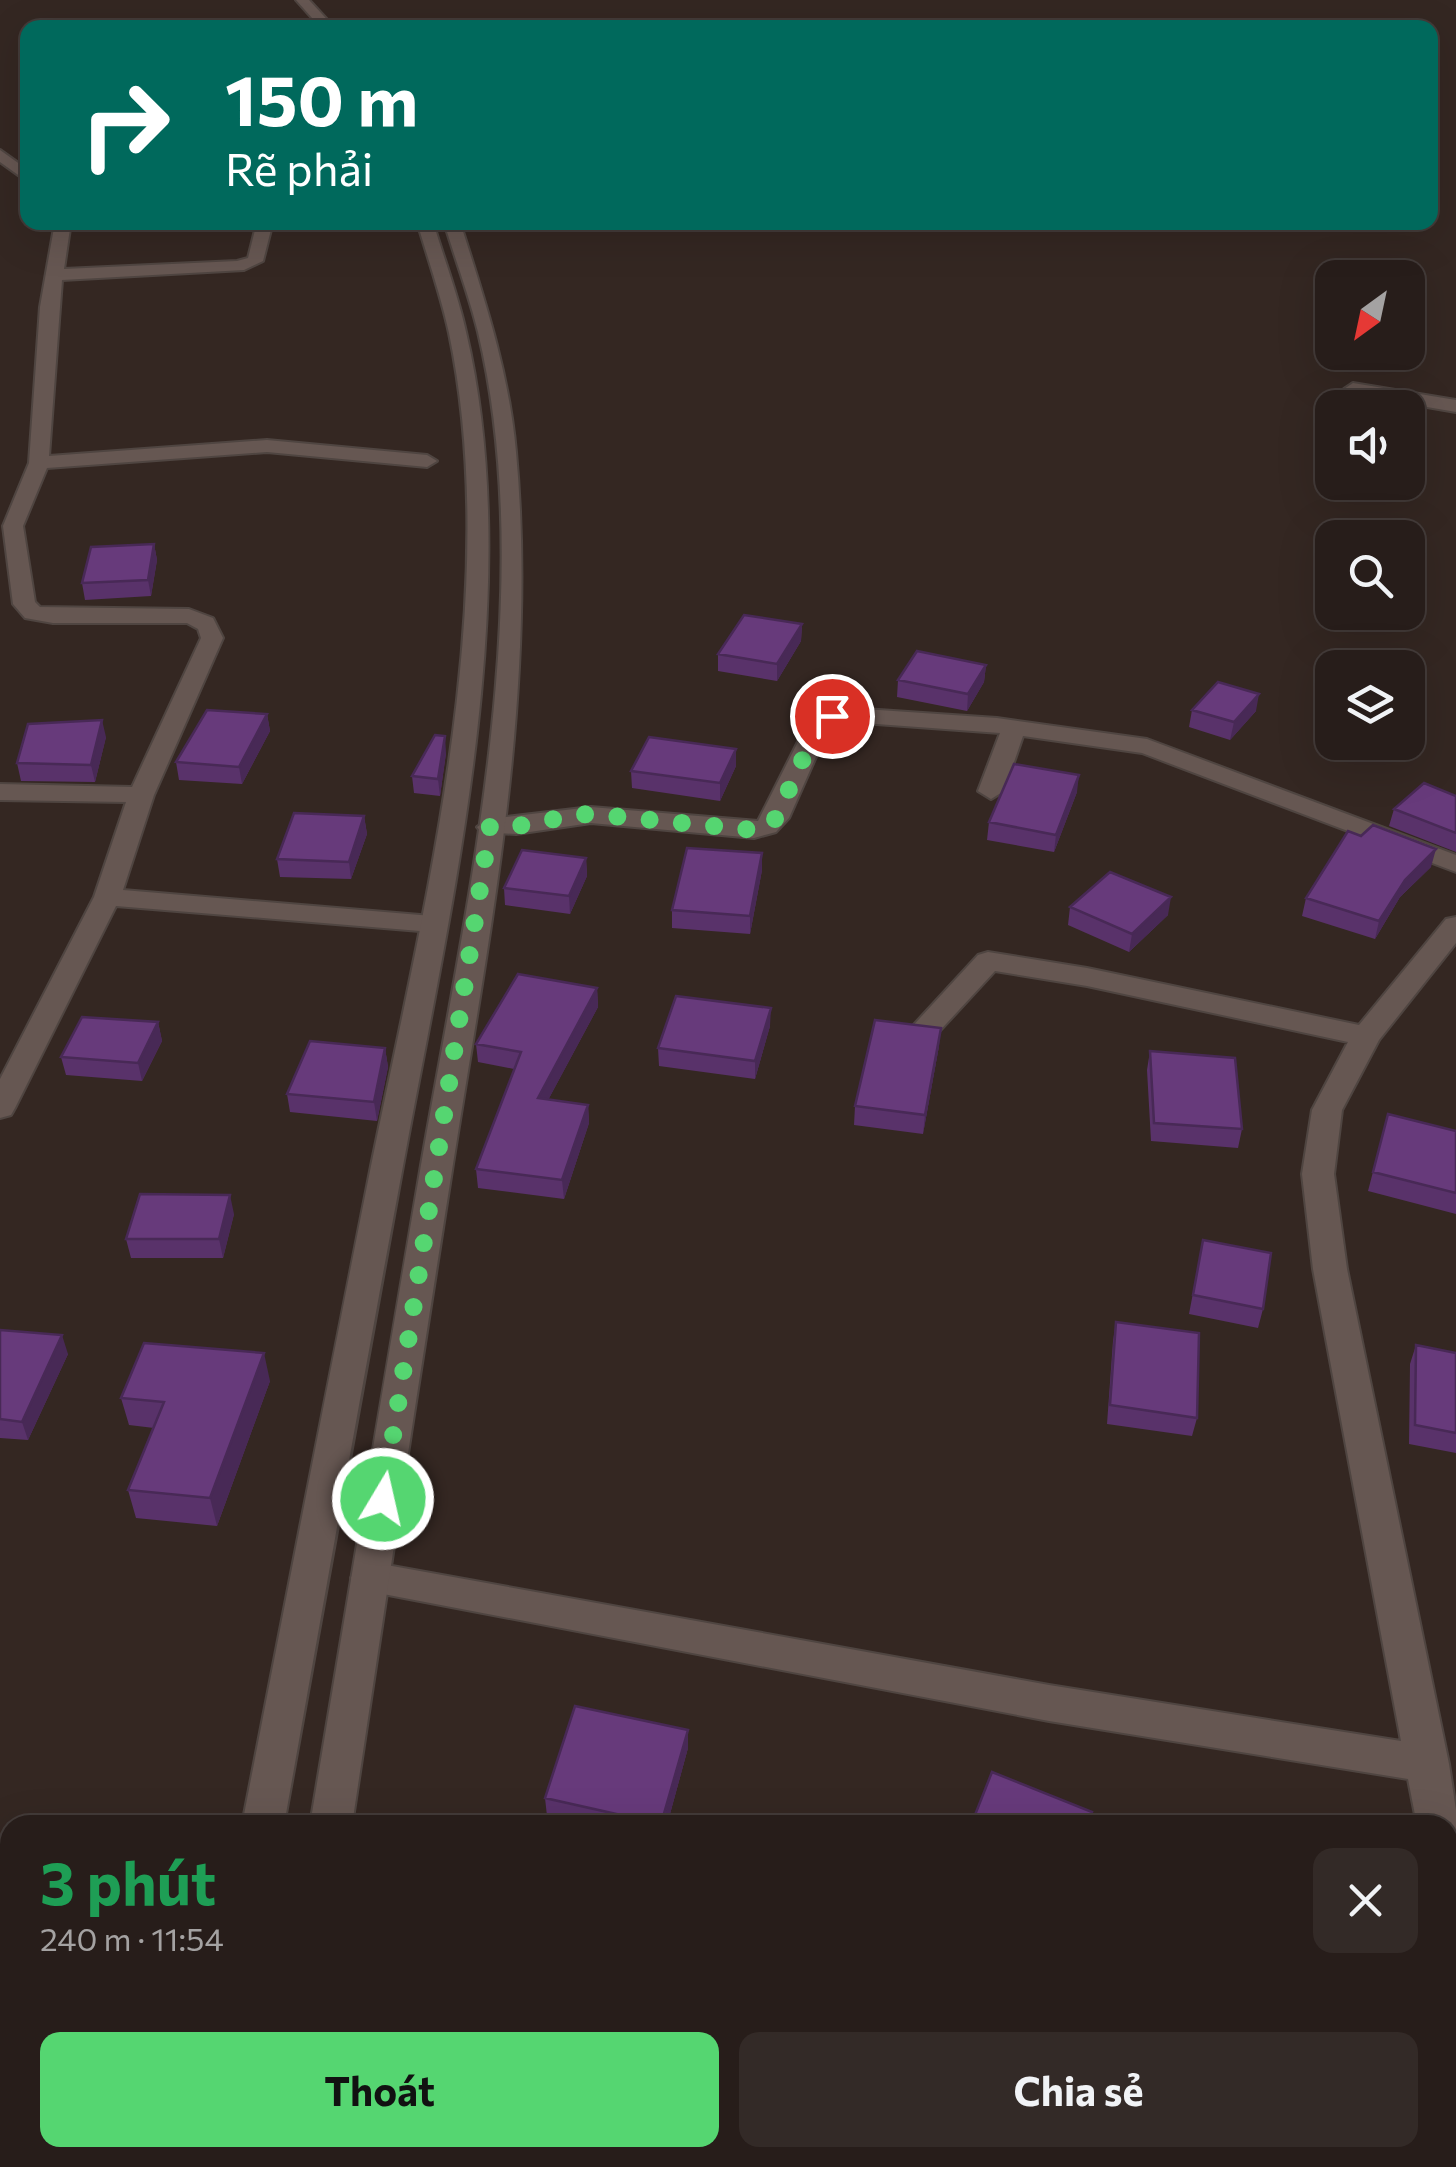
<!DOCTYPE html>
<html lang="vi">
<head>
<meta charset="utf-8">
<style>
  body { margin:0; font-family:Commissioner,sans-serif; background:#332a27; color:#f1f3f6; height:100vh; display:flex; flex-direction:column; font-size:38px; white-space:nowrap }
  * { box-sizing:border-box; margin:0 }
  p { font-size:32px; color:#a4a2a2 }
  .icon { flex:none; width:55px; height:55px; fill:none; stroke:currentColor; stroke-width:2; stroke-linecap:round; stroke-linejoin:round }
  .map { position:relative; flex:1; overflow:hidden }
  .side { position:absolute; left:0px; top:1815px; width:1458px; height:352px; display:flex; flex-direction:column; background:#271d1a; border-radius:30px 30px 0 0; box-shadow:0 10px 40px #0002,0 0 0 2px #433b39 }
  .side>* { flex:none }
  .hud { position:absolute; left:20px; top:20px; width:1418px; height:210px; border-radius:20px; box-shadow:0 10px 40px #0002,0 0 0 2px #433b39; background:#00695c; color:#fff; overflow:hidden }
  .needle { width:65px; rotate:213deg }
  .tools { position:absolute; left:1315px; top:260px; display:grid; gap:20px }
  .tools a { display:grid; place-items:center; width:110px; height:110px; border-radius:20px; background:#271d1a; box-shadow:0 10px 40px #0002,0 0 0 2px #433b39; font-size:50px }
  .pin { position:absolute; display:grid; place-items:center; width:85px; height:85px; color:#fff; margin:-42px; border:5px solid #fff; border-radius:50%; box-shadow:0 2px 10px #0007 }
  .me { position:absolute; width:110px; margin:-55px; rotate:9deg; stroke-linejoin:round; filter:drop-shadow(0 0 8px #0008) }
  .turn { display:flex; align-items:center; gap:35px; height:210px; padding:0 40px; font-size:45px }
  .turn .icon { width:130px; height:130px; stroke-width:2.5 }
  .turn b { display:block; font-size:70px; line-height:85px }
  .round { display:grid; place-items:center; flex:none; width:105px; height:105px; border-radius:20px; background:#332a27 }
  .headline { display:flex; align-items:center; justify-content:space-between; height:170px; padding:0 40px }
  h1 { font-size:60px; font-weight:700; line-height:75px; color:#1e9e55 }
  .cta { display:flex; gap:20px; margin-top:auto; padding:20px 40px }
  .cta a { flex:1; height:115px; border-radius:20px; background:#55d671; color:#111; font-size:40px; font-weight:700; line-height:115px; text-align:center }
  .cta a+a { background:#332a27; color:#f1f3f6 }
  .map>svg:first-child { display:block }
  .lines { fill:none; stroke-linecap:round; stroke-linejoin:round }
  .minor-casing { stroke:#4f4541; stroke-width:4 }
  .secondary-casing { stroke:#4f4541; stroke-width:4 }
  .minor { fill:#665752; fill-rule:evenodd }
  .secondary { fill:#665752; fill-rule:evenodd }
  .wall { fill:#59326a }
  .shaded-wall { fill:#482956 }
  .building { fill:#673a7b; stroke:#482956; stroke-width:2.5 }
  .route { stroke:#55d671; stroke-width:18; stroke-dasharray:0 32.4 }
</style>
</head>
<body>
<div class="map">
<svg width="1456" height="2167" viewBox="0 0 1456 2167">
  <rect width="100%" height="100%" fill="#342722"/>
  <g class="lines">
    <defs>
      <path id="minor" d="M0,150L28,170V182L0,162Z
        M55,222H71L64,269L237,261L248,258L257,222H273L263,261L244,270L62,280L49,456L267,440L427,455L437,461L427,467L267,452L47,468L23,526L35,602L40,607L189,609L213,618L223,638L154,795L123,890L432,916L446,924L432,932L116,906L15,1108L11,1115L0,1118V1079L94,897L126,802L0,800V784L132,787L201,638L198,629L187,623H53L25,618L13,604L3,526L29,463L40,307Z
        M1353,383L1456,400V412L1346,393L1344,389Z
        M849,708L997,718L1147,739L1456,855V872L1142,753L1023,736L1004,791L991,799L978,791L1000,733L849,722L830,725L789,818L776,832L754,838L591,823L516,834L481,832L477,827L490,819L591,807L758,821L812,714Z
        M1456,917V943L1379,1040L1342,1110L1334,1174L1347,1269L1449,1764L1456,1810V1872H1448V1825H1417L1408,1779L1049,1721L357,1589L351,1578L357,1567L370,1562L1049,1685L1401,1741L1313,1269L1302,1174L1312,1110L1348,1042L1087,986L995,971L934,1037H914L909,1030L978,955L988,952L1087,968L1359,1025L1446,919Z
        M1448,2139L1456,2151V2167H1411V2158H1448Z"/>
      <path id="secondary" d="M296,0H309L335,28H321Z
        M417,222H433C444,259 458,295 466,332C527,591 450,908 403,1166C362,1385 323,1605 284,1825H242C285,1605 327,1386 371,1166C424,905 504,598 449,333C441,296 428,259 417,222Z
        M444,222H460C484,298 509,372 516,452C538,691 490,929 453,1164C418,1384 385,1605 352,1825H310C347,1605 383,1385 421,1165C466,905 540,592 478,332C469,295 455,259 444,222Z
        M175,2158H223L221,2167H173Z
        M251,2158H299L298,2167H250Z"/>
    </defs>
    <use href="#minor" class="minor-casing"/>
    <use href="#secondary" class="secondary-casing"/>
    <use href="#minor" class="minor"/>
    <use href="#secondary" class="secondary"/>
  </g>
  <path class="wall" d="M154,544L157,560L151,596L85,600L82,583Z
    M802,624L801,641L777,681L718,671V654Z
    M986,665L984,682L967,711L897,697L898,680Z
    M1192,710L1256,711L1230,740L1189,727Z
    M267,714L270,731L242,784L179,780L176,762Z
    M106,737L95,782L21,781L17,763Z
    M736,749V766L720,801L632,788L631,771Z
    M446,753L440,796L414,793L412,776Z
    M1077,792L1054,852L987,840L989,822Z
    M1456,796V852L1389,826L1394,809Z
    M364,816L367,834L351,879L280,877L277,859Z
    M586,858L587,876L570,914L505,905L504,888Z
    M1431,867L1400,897L1375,939L1302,916L1306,898Z
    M762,870L750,934L672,928V910Z
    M1070,907L1168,915L1129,952L1068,925Z
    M597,988L598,1007L548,1100L588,1105L589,1123L564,1199L478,1188L476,1169L514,1069L478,1062L476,1044Z
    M158,1022L162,1041L142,1081L66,1075L61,1057Z
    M770,1026L755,1079L659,1066L658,1048Z
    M939,1046L923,1134L854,1125L855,1106Z
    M385,1048L388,1067L377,1121L290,1112L287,1094Z
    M1150,1051L1242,1129L1238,1148L1151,1141L1147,1070Z
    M1388,1114L1456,1131V1214L1368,1191Z
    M234,1214L223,1258H131L126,1239Z
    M1203,1240L1263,1309L1258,1328L1189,1314Z
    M1116,1322L1197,1418L1192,1436L1107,1424L1113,1341Z
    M0,1330L68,1354L28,1440L0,1438Z
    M1416,1345L1456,1353V1453L1409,1444L1410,1364Z
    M270,1381L217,1526L136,1518L128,1490L154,1428L129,1425L121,1398Z
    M688,1748L667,1825H586L547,1816L545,1798Z"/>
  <path class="shaded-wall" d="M154,544L157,560L151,596L148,580Z
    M802,624L801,641L777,681V664Z
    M986,665L984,682L967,711L968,694Z
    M1259,694L1256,711L1230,740L1234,722Z
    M267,714L270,731L242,784L239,767Z
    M102,720L106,737L95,782L91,765Z
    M445,736L446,753L440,796L438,779Z
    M736,749V766L720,801V783Z
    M1079,775L1077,792L1054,852L1056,835Z
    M364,816L367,834L351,879L349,862Z
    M1436,849L1431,867L1400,897L1375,939L1379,921L1405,880Z
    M762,853V870L750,934V916Z
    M586,858L587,876L570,914L569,896Z
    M1171,897L1168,915L1129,952L1132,934Z
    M597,988L598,1007L539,1117L538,1098Z
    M771,1008L770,1026L755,1079V1061Z
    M158,1022L162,1041L142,1081L138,1063Z
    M941,1028L939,1046L923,1134L925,1115Z
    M385,1048L388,1067L377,1121L374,1102Z
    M588,1105L589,1123L564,1199L562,1180Z
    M230,1195L234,1214L223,1258L219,1239Z
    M62,1335L68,1354L28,1440L22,1422Z
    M264,1353L270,1381L217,1526L210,1498Z
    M688,1730V1748L667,1825H662Z"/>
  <path class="building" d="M154,544L148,580L82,583L91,547Z
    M744,615L802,624L777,664L718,654Z
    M917,651L986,665L968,694L898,680Z
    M1218,682L1259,694L1234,722L1192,710Z
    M207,710L267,714L239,767L176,762Z
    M102,720L91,765L17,763L28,724Z
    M435,735L445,736L438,779L412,776Z
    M649,737L736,749L720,783L631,771Z
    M1014,764L1079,775L1056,835L989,822Z
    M1424,783L1456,796V833L1394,809Z
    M294,813L364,816L349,862L277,859Z
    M1373,825L1436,849L1405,880L1379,921L1306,898L1348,831L1361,836Z
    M687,848L762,853L750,916L672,910Z
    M522,850L586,858L569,896L504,888Z
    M1110,872L1171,897L1132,934L1070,907Z
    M518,974L597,988L538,1098L588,1105L562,1180L476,1169L521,1052L476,1044Z
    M676,996L771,1008L755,1061L658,1048Z
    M82,1017L158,1022L138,1063L61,1057Z
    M875,1020L941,1028L925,1115L855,1106Z
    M310,1041L385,1048L374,1102L287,1094Z
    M1150,1051L1235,1058L1242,1129L1154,1123Z
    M1388,1114L1456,1131V1193L1373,1172Z
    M140,1194L230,1195L219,1239H126Z
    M1203,1240L1271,1253L1263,1309L1193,1295Z
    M1116,1322L1199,1333L1197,1418L1110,1405Z
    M0,1330L62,1335L22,1422L0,1419Z
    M144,1343L264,1353L210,1498L128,1490L164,1402L121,1398Z
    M1416,1345L1456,1353V1433L1415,1425Z
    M575,1706L688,1730L661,1824L545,1798Z
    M992,1772L1092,1812L1087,1825H971Z"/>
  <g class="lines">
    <path class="route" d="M383,1499L490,826C526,830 556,815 591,814L754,830L767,827L776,818L821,719L832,716"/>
  </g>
</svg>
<div class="tools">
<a><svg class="needle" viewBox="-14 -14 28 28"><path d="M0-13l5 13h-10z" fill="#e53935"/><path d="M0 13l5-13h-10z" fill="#a4a2a2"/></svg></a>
<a><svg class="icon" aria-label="sound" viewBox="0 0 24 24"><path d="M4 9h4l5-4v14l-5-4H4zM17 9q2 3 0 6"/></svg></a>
<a><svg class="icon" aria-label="search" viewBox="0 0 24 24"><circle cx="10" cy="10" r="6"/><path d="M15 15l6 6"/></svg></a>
<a><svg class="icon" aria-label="layers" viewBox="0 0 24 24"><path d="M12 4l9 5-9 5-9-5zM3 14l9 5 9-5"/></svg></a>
</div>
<div class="pin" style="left:832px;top:716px;background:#d93025"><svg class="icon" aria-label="arrive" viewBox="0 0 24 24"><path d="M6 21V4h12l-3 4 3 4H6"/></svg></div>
<svg class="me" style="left:383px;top:1499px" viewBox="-20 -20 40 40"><circle r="17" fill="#55d671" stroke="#fff" stroke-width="3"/><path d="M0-11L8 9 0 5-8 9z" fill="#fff"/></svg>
<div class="hud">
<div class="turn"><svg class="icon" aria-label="right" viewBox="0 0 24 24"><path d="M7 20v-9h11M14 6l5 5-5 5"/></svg><div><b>150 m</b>Rẽ phải</div></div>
</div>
<section class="side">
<div class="headline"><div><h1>3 phút</h1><p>240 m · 11:54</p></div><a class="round"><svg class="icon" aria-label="close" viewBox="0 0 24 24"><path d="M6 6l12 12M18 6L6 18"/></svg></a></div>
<div class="cta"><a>Thoát</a><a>Chia sẻ</a></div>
</section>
</div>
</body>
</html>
